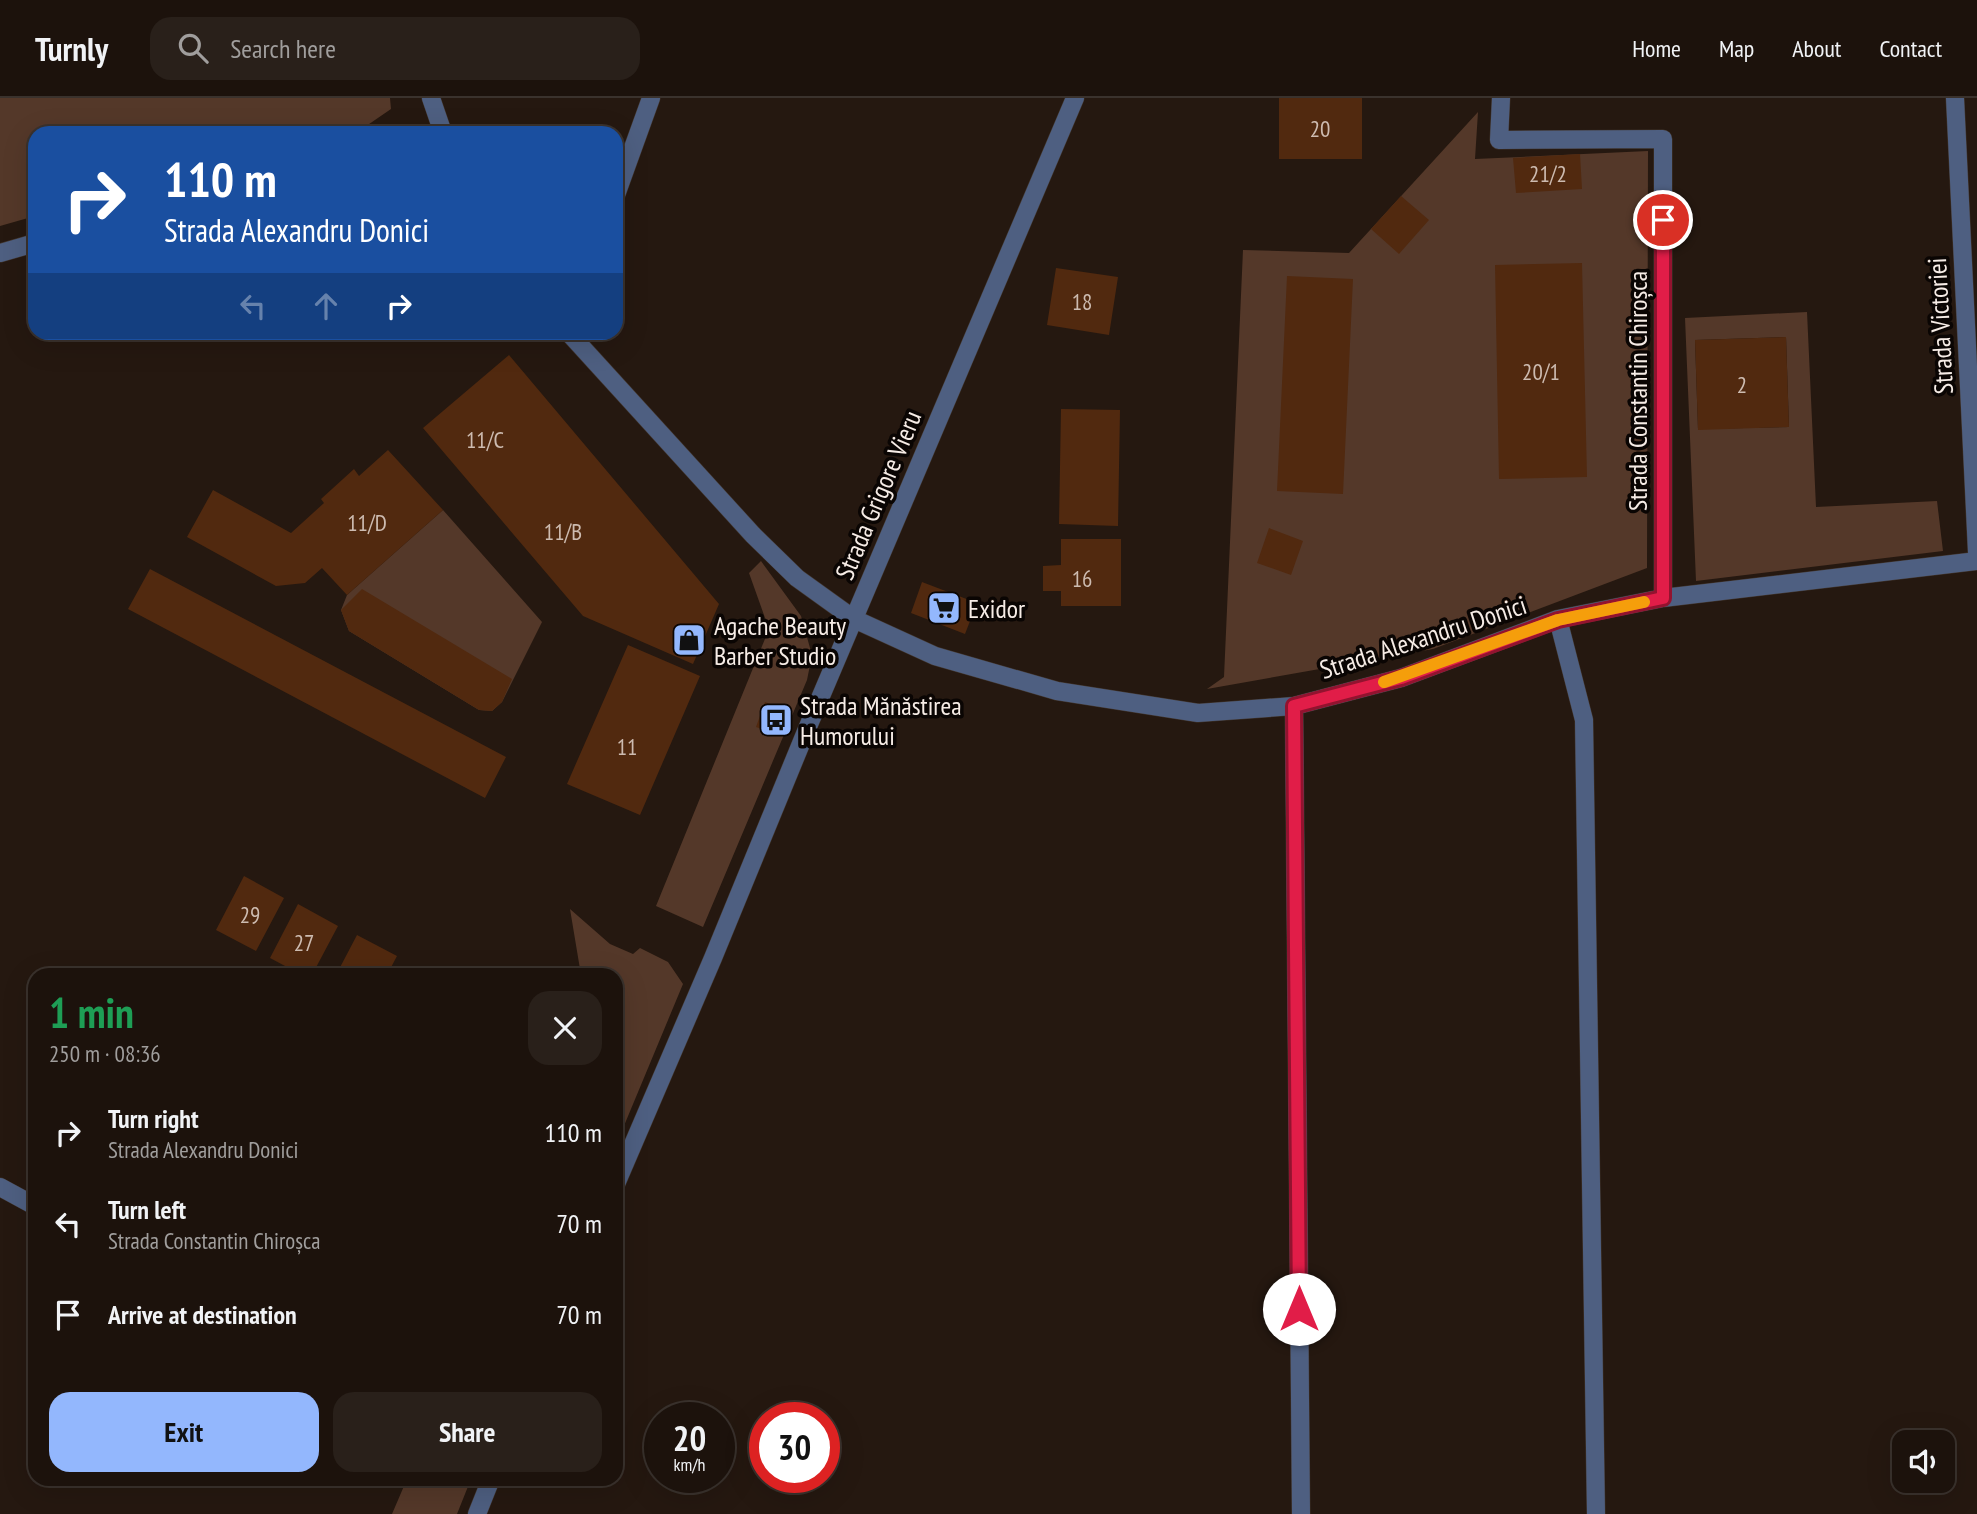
<!DOCTYPE html>
<html lang="en">
<head>
<meta charset="utf-8">
<style>
  body { margin:0; font-family:"PT Sans Narrow",sans-serif; background:#29201a; color:#f1f3f6; height:100vh; display:flex; flex-direction:column; font-size:26px; white-space:nowrap }
  * { box-sizing:border-box; margin:0 }
  p { font-size:23px; color:#a09e9d }
  .icon { flex:none; width:38px; height:38px; fill:none; stroke:currentColor; stroke-width:2; stroke-linecap:round; stroke-linejoin:round }
  .map { position:relative; flex:1; overflow:hidden }
  .sheet { position:absolute; left:28px; top:870px; width:595px; height:518px; display:flex; flex-direction:column; background:#1c120c; border-radius:21px; box-shadow:0 7px 28px #0002,0 0 0 2px #3a322d }
  .sheet>* { flex:none }
  .guide { position:absolute; left:28px; top:28px; width:595px; height:214px; border-radius:21px; box-shadow:0 7px 28px #0002,0 0 0 2px #3a322d; background:#1a4fa0; color:#fff; overflow:hidden }
  .controls { position:absolute; left:1892px; top:1332px; display:grid; gap:14px }
  .controls a { display:grid; place-items:center; width:63px; height:63px; border-radius:14px; background:#1c120c; box-shadow:0 7px 28px #0002,0 0 0 2px #3a322d; font-size:35px }
  .speed { position:absolute; left:644px; top:1304px; display:flex; gap:14px; font-size:35px; font-weight:700; text-align:center }
  .speed>* { display:grid; place-content:center; width:91px; height:91px; border-radius:50%; background:#1c120c; box-shadow:0 7px 28px #0002,0 0 0 2px #3a322d; line-height:1 }
  .speed small { font-size:18px; font-weight:400 }
  .speed .limit { border:10px solid #d22; background:#fff; color:#111 }
  .pin { position:absolute; display:grid; place-items:center; width:60px; height:60px; color:#fff; margin:-30px; border:4px solid #fff; border-radius:50%; box-shadow:0 2px 7px #0007 }
  .me { position:absolute; width:77px; margin:-38px; rotate:0deg; stroke-linejoin:round; filter:drop-shadow(0 0 5px #0008) }
  .turn { display:flex; align-items:center; gap:24px; height:147px; padding:0 21px; font-size:32px }
  .turn .icon { width:91px; height:91px; stroke-width:2.5 }
  .turn b { display:block; font-size:49px; line-height:60px }
  .lanes { display:flex; align-items:center; height:66px; padding:0 21px; background:#0003; justify-content:center; gap:35px; direction:ltr }
  .lanes .off { opacity:.35 }
  .round { display:grid; place-items:center; flex:none; width:74px; height:74px; border-radius:21px; background:#29201a }
  .headline { display:flex; align-items:center; justify-content:space-between; height:119px; padding:0 21px }
  h1 { font-size:42px; font-weight:700; line-height:52px; color:#1e9e55 }
  .action { display:flex; gap:14px; margin-top:auto; padding:14px 21px }
  .action a { flex:1; height:80px; border-radius:21px; background:#93b7fd; color:#111; font-size:28px; font-weight:700; line-height:80px; text-align:center }
  .action a+a { background:#29201a; color:#f1f3f6 }
  ul { padding:0; list-style:none }
  li { display:flex; align-items:center; gap:21px; height:91px; padding:0 21px }
  li div { flex:1 }
  li b { display:block; font-size:26px }
  li em { font-style:normal }
  header { display:flex; align-items:center; gap:42px; box-sizing:border-box; height:98px; padding:0 35px; background:#1c120c; border-bottom:2px solid #3a322d }
  header strong { font-size:33px }
  nav { display:flex; gap:38px; margin-inline-start:auto; font-size:24px }
  .search { width:490px; height:63px; background:#29201a; display:flex; align-items:center; gap:18px; box-sizing:border-box; padding:0 24px; border-radius:21px; color:#a09e9d; font-size:26px }
  .map>svg:first-child { display:block }
  .green { fill:#543829; fill-rule:evenodd }
  .building { fill:#51290f }
  .lines { fill:none; stroke-linecap:round; stroke-linejoin:round }
  .minor-casing { stroke:#42362e; stroke-width:19 }
  .minor { stroke:#4e5f81; stroke-width:18 }
  .route-casing { stroke:#92132f; stroke-width:18 }
  .route { stroke:#e11d48; stroke-width:12 }
  .slow { stroke:#f59e0b; stroke-width:12 }
  .labels { text-anchor:middle; dominant-baseline:central; stroke-width:7; stroke-linejoin:round; paint-order:stroke }
  .number-label { font-size:23px; fill:#cdbbb0 }
  .street-label { font-size:26px; fill:#f6ece6; stroke:#0a0503 }
  .poi-label { font-size:26px; fill:#f6ece6; stroke:#0a0503; text-anchor:start }
</style>
</head>
<body>
<header>
<strong>Turnly</strong>
<div class="search"><svg class="icon" aria-label="search" viewBox="0 0 24 24"><circle cx="10" cy="10" r="6"/><path d="M15 15l6 6"/></svg>Search here</div>
<nav><a>Home</a><a>Map</a><a>About</a><a>Contact</a></nav>
</header>
<div class="map">
<svg width="1977" height="1416" viewBox="0 0 1977 1416">
  <rect width="100%" height="100%" fill="#251810"/>
  <path class="green" d="M0,0H390L391,11L356,35H35V118L0,128Z
    M1478,14L1475,61L1648,53L1647,470L1433,551L1207,591L1224,579L1243,152L1349,155Z
    M1807,214L1816,409L1937,403L1943,453L1696,483L1685,220ZM1786,239L1789,329L1698,331L1695,242Z
    M443,412L542,524L502,604L492,613L479,612L349,533L341,512L347,497Z
    M761,463L801,518L812,557L807,582L703,829L656,808L769,531L749,475Z
    M570,811L610,846L633,856L640,850L668,864L683,886L616,1047V877H581Z
    M407,1381H471L457,1416H392Z"/>
  <path class="building" d="M1279,0H1362V61H1279Z
    M1580,56L1582,91L1516,95L1513,60Z
    M1401,98L1429,122L1399,156L1371,131Z
    M1582,165L1587,379L1499,381L1495,167Z
    M1056,170L1118,179L1109,237L1047,227Z
    M1287,178L1353,181L1343,396L1277,393Z
    M1786,239L1789,329L1698,332L1695,242Z
    M509,257L719,506L693,566L583,518L423,330Z
    M1061,311L1120,312L1118,428L1059,426Z
    M388,352L443,412L347,497L322,470L305,485L276,488L187,439L213,392L291,435L324,405L321,401L354,371L359,378Z
    M1269,430L1303,443L1291,477L1257,465Z
    M1061,441H1121V508H1061V493H1043V468L1061,467Z
    M150,471L506,659L485,700L128,511Z
    M922,484L977,505L965,536L911,515Z
    M362,491L512,581L502,604L492,613L479,612L349,533L341,512Z
    M628,547L700,578L640,717L567,686Z
    M765,604L779,609L770,634L756,629Z
    M244,778L284,800L256,853L216,832Z
    M298,806L338,828L312,877H302L270,860Z
    M357,837L397,858L387,877H336Z"/>
  <g class="lines">
    <defs>
      <path id="minor" d="M431,0L443,35
        M1501,0L1499,42L1663,41V500
        M1955,0L1977,454
        M616,97L651,0
        M0,155L35,145
        M568,234L753,437L797,480L854,521L935,558L1057,593L1198,615L1294,608L1401,580L1558,521L1663,500L1977,463
        M1558,521L1584,622L1596,1416
        M1294,608L1301,1416
        M616,1086L713,860L807,631L1075,0
        M0,1089L35,1108
        M477,1416L491,1381"/>
    </defs>
    <use href="#minor" class="minor-casing"/>
    <use href="#minor" class="minor"/>
  </g>
  <g class="lines">
    <defs>
      <path id="route" d="M1299,1211L1294,608L1401,580L1558,522L1663,500V122"/>
    </defs>
    <use href="#route" class="route-casing"/>
    <use href="#route" class="route"/>
    <path class="slow" d="M1384,584L1558,522L1644,504"/>
  </g>
  <defs>
    <symbol id="supermarket-square" viewBox="-11 -11 22 22"><rect x="-9" y="-9" width="18" height="18" rx="4" fill="#93b7fd" stroke="#0a0503"/><path d="M-6-5.5h2.5l.6 2H6L4.5 2H-2.5L-4.4-4H-6ZM-1.5 3.2a1.3 1.3 0 1 0 .1 0ZM3 3.2a1.3 1.3 0 1 0 .1 0Z" fill="#111"/></symbol>
    <symbol id="shop-square" viewBox="-11 -11 22 22"><rect x="-9" y="-9" width="18" height="18" rx="4" fill="#93b7fd" stroke="#0a0503"/><path d="M-5-2.5h2.3a2.7 3.5 0 0 1 5.4 0H5L5.5 6h-11ZM-1.5-2.5h3a1.5 2.3 0 0 0-3 0Z" fill="#111"/></symbol>
    <symbol id="bus-square" viewBox="-11 -11 22 22"><rect x="-9" y="-9" width="18" height="18" rx="4" fill="#93b7fd" stroke="#0a0503"/><path d="M-5-6H5V4H4V6H2V4H-2V6H-4V4H-5ZM-3.5-4V0h7V-4ZM-3.5 1.2v1.5H-2V1.2ZM2 1.2v1.5H3.5V1.2Z" fill="#111"/></symbol>
  </defs>
  <g fill-rule="evenodd">
    <use href="#supermarket-square" x="925" y="491" width="38" height="38"/>
    <use href="#shop-square" x="670" y="523" width="38" height="38"/>
    <use href="#bus-square" x="757" y="603" width="38" height="38"/>
  </g>
  <g class="labels">
    <g class="number-label">
      <text x="1320" y="30">20</text>
      <text x="1548" y="75">21/2</text>
      <text x="1082" y="203">18</text>
      <text x="1541" y="273">20/1</text>
      <text x="1742" y="286">2</text>
      <text x="485" y="341">11/C</text>
      <text x="367" y="424">11/D</text>
      <text x="563" y="433">11/B</text>
      <text x="1082" y="480">16</text>
      <text x="627" y="648">11</text>
      <text x="250" y="816">29</text>
      <text x="304" y="844">27</text>
    </g>
    <g class="street-label">
      <text transform="translate(1940 228) rotate(-93)">Strada Victoriei</text>
      <text transform="translate(1637 293) rotate(-90)">Strada Constantin Chiroșca</text>
      <text transform="translate(878 397) rotate(-67)">Strada Grigore Vieru</text>
      <text transform="translate(1423 539) rotate(-18)">Strada Alexandru Donici</text>
    </g>
    <g class="poi-label">
      <text x="968" y="510">Exidor</text>
      <text x="714" y="527">Agache Beauty<tspan x="714" dy="30">Barber Studio</tspan></text>
      <text x="800" y="607">Strada Mănăstirea<tspan x="800" dy="30">Humorului</tspan></text>
    </g>
  </g>
</svg>
<div class="controls">
<a><svg class="icon" aria-label="sound" viewBox="0 0 24 24"><path d="M4 9h4l5-4v14l-5-4H4zM17 9q2 3 0 6"/></svg></a>
</div>
<div class="speed"><div>20<small>km/h</small></div><div class="limit">30</div></div>
<div class="pin" style="left:1663px;top:122px;background:#d93025"><svg class="icon" aria-label="arrive" viewBox="0 0 24 24"><path d="M6 21V4h12l-3 4 3 4H6"/></svg></div>
<svg class="me" style="left:1299px;top:1211px" viewBox="-20 -20 40 40"><circle r="19" fill="#fff"/><path d="M0-13L10 11 0 6-10 11z" fill="#e11d48"/></svg>
<div class="guide">
<div class="turn"><svg class="icon" aria-label="right" viewBox="0 0 24 24"><path d="M7 20v-9h11M14 6l5 5-5 5"/></svg><div><b>110 m</b>Strada Alexandru Donici</div></div>
<div class="lanes"><svg class="icon off" aria-label="left" viewBox="0 0 24 24"><path d="M17 20v-9H6M10 6l-5 5 5 5"/></svg><svg class="icon off" aria-label="ahead" viewBox="0 0 24 24"><path d="M12 20V5M6 11l6-6 6 6"/></svg><svg class="icon" aria-label="right" viewBox="0 0 24 24"><path d="M7 20v-9h11M14 6l5 5-5 5"/></svg></div>
</div>
<section class="sheet">
<div class="headline"><div><h1>1 min</h1><p>250 m · 08:36</p></div><a class="round"><svg class="icon" aria-label="close" viewBox="0 0 24 24"><path d="M6 6l12 12M18 6L6 18"/></svg></a></div>
<ul>
<li><svg class="icon" aria-label="right" viewBox="0 0 24 24"><path d="M7 20v-9h11M14 6l5 5-5 5"/></svg><div><b>Turn right</b><p>Strada Alexandru Donici</p></div><em>110 m</em></li>
<li><svg class="icon" aria-label="left" viewBox="0 0 24 24"><path d="M17 20v-9H6M10 6l-5 5 5 5"/></svg><div><b>Turn left</b><p>Strada Constantin Chiroșca</p></div><em>70 m</em></li>
<li><svg class="icon" aria-label="arrive" viewBox="0 0 24 24"><path d="M6 21V4h12l-3 4 3 4H6"/></svg><div><b>Arrive at destination</b></div><em>70 m</em></li>
</ul>
<div class="action"><a>Exit</a><a>Share</a></div>
</section>
</div>
</body>
</html>
